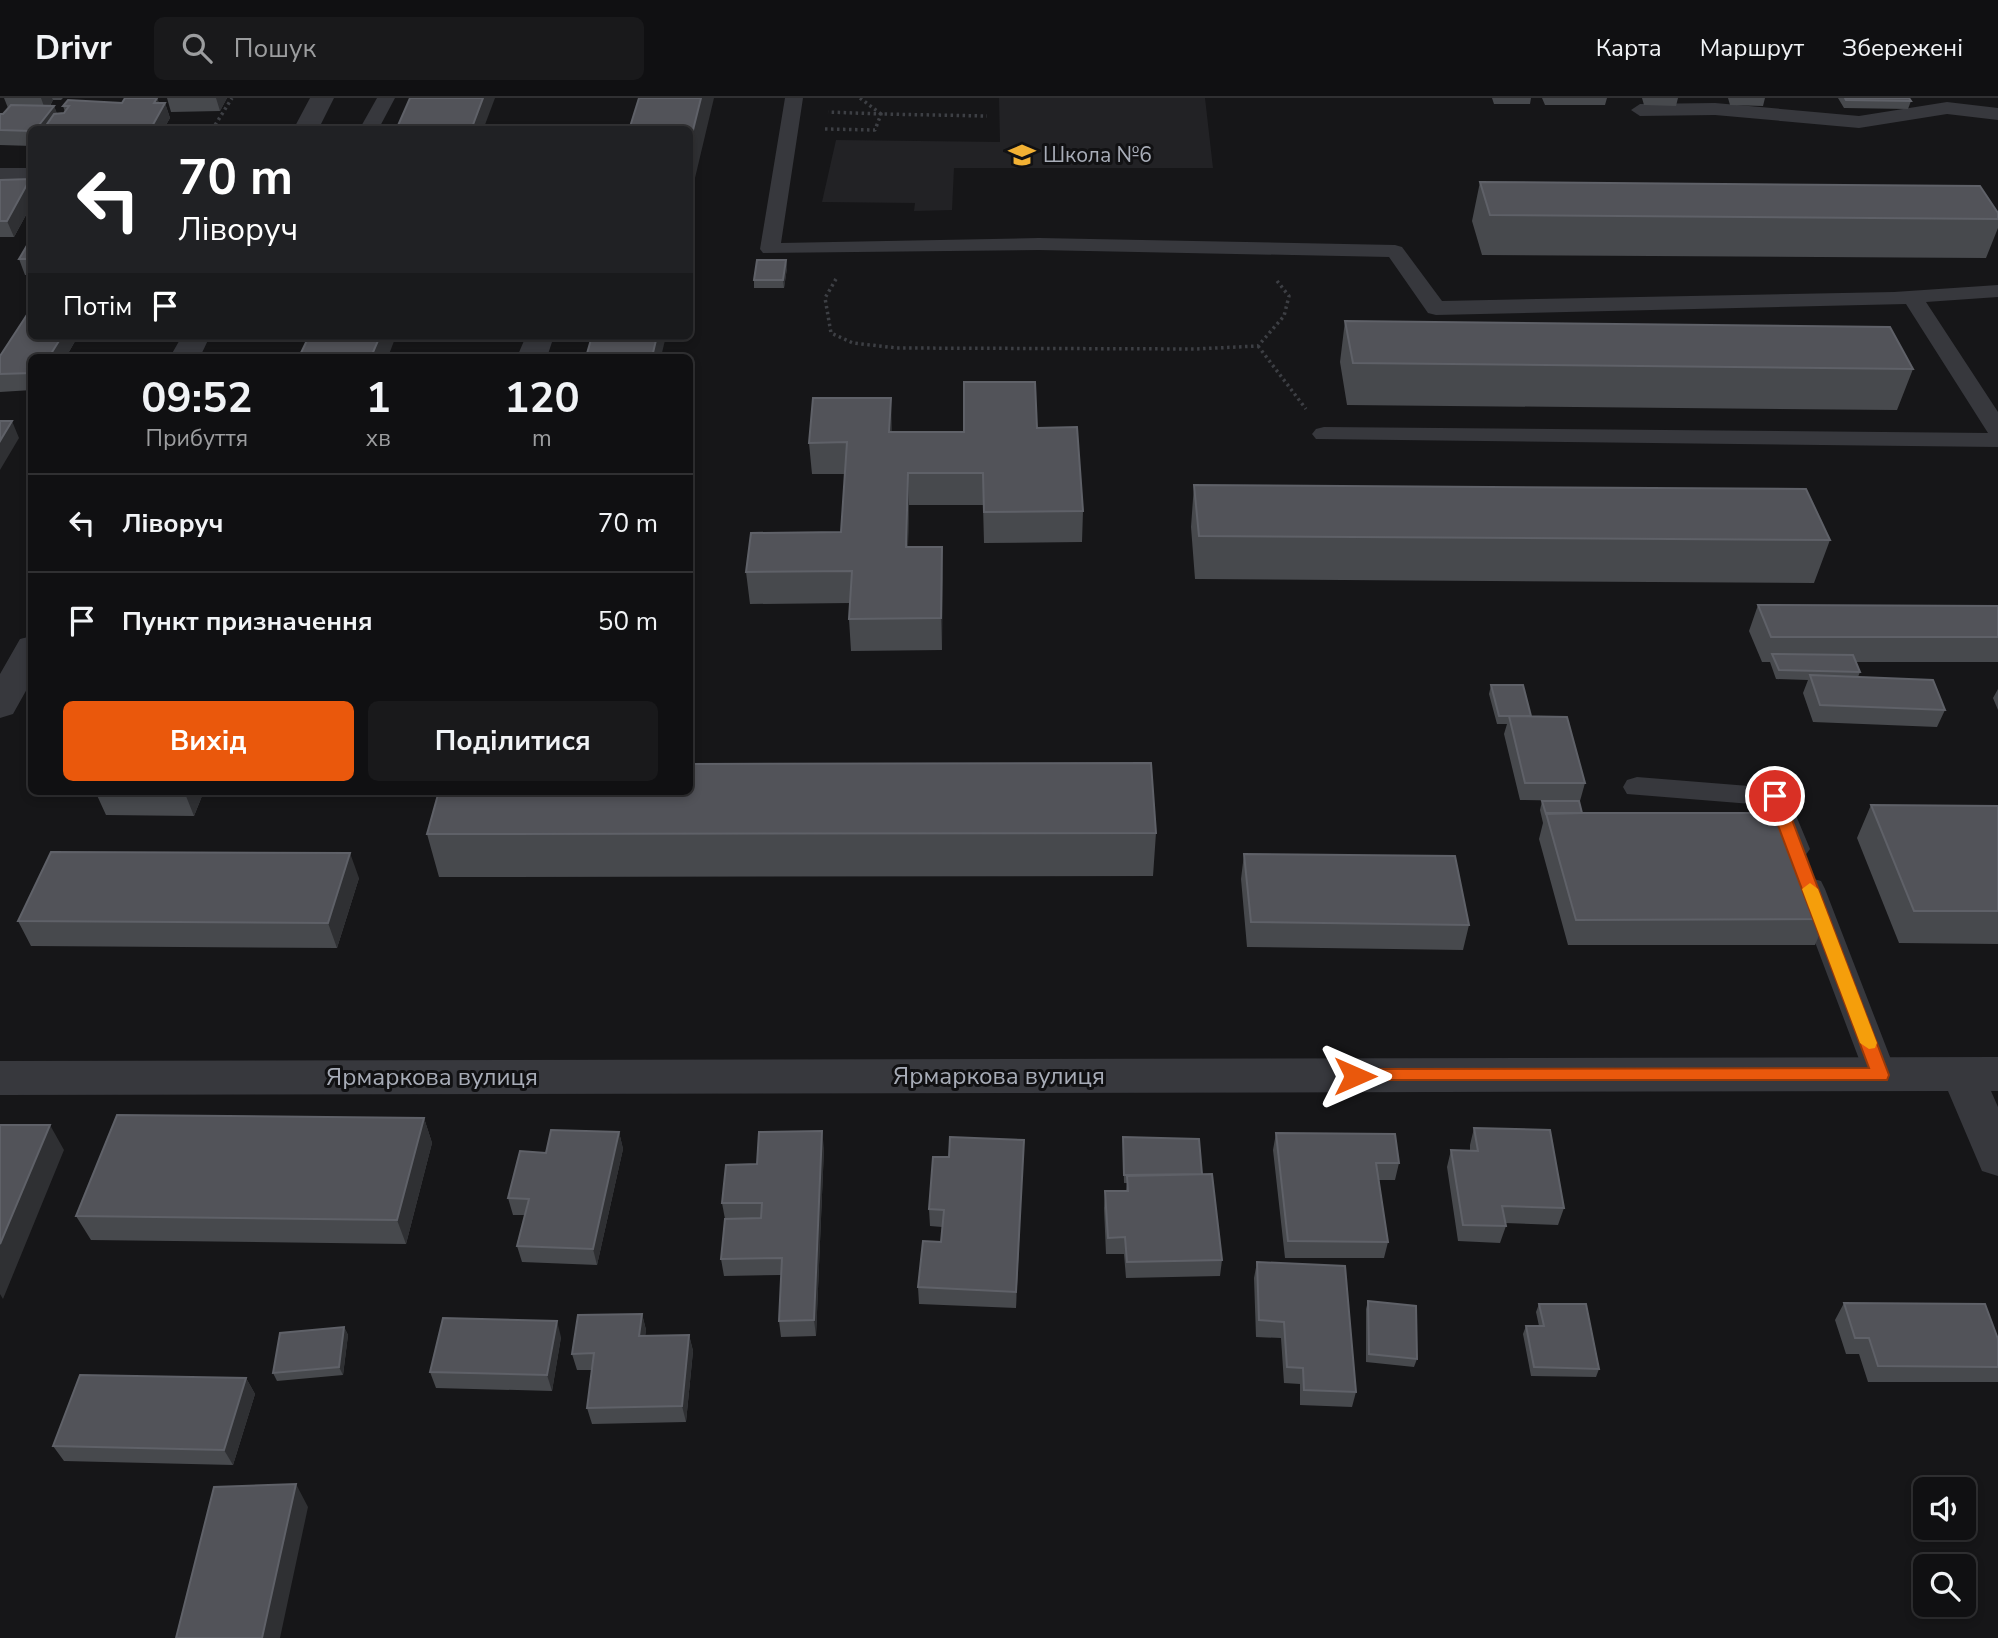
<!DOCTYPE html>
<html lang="uk">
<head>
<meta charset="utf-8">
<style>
  body { margin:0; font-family:"Nunito Sans",sans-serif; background:#19191b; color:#f1f3f6; height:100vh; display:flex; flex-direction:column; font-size:26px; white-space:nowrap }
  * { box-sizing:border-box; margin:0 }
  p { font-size:23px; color:#9c9d9f }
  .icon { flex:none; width:38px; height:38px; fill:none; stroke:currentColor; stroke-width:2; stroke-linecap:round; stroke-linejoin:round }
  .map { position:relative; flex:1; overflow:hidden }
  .details { position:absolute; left:28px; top:256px; width:665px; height:441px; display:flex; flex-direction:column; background:#101012; border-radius:10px; box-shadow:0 4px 10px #0003,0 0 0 2px #303032 }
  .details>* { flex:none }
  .hud { position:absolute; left:28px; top:28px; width:665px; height:214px; border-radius:10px; box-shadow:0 4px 10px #0003,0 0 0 2px #303032; background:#202124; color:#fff; overflow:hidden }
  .controls { position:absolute; left:1913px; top:1379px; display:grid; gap:14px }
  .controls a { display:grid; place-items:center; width:63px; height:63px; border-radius:10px; background:#101012; box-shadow:0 4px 10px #0003,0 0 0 2px #303032; font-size:35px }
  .pin { position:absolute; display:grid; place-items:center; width:60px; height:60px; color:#fff; margin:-30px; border:4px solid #fff; border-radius:50%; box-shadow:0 2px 7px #0007 }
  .me { position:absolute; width:77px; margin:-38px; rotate:90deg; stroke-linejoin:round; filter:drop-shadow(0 0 5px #0008) }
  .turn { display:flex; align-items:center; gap:24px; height:147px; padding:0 35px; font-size:32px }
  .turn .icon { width:91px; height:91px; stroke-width:2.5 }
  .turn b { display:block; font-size:49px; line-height:60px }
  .then { display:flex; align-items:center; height:66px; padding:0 35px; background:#0003; gap:14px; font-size:26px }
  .eta { display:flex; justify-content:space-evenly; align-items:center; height:119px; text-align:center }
  .eta b { font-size:42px; font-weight:700; line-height:49px }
  .primary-button { display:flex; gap:14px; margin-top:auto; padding:14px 35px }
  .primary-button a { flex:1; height:80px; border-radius:10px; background:#ea580c; color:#fff; font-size:28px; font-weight:700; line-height:80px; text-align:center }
  .primary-button a+a { background:#19191b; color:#f1f3f6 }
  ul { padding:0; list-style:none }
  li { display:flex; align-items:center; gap:21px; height:98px; padding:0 35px; border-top:2px solid #303032 }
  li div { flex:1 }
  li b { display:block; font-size:26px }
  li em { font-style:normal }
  header { display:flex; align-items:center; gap:42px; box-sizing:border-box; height:98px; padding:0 35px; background:#101012; border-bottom:2px solid #303032 }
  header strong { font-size:33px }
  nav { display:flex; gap:38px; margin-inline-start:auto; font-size:24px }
  .search { width:490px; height:63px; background:#19191b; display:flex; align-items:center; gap:18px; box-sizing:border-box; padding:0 24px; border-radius:10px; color:#9c9d9f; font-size:26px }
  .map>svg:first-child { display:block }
  .built { fill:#222225 }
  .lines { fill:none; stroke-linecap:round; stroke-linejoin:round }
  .path { stroke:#3d3f44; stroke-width:3.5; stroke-dasharray:2.5 3.5; stroke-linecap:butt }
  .service { fill:#37383d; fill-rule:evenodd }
  .minor { fill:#37383d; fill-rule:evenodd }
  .tertiary { fill:#37383d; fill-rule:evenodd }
  .wall { fill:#47494d }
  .shaded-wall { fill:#2f3033 }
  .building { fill:#525359; stroke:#5f6168; stroke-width:2 }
  .route { fill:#ea580c; stroke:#983908; stroke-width:2 }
  .slow { fill:#f59e0b }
  .labels { text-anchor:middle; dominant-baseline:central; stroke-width:6; stroke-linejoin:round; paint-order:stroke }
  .far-poi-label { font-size:21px; fill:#a8adb8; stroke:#111113; text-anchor:start }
  .street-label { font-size:24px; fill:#a8adb8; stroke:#111113 }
</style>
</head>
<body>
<header>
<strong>Drivr</strong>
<div class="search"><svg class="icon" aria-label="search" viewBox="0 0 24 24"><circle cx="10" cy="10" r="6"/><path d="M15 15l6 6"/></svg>Пошук</div>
<nav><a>Карта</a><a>Маршрут</a><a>Збережені</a></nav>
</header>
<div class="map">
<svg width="1998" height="1540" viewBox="0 0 1998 1540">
  <rect width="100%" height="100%" fill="#161618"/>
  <path class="built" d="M999,0H1205L1213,70H954L952,112L914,113L915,105L822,104L836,42L1000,44Z"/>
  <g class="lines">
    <path class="path" d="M860,0L881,16L987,18
      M825,31L875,32L881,16L828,14
      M212,32L232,0
      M836,181L825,200L831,235L853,245L897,250L1195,251L1258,248L1284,218L1289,198L1277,183
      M1258,248L1306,311"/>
    <path class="service" d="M377,0H395L378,32H359Z
      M785,0H803L781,145L1039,140L1395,147L1402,149L1442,203L1894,194L1998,187V199L1926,204L1998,314V349L1316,341L1312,336L1316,331L1324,329L1988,335L1906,206L1436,217L1428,215L1389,159L1039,152L763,155L760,151Z
      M1947,4L1998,10V22L1947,16L1859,30L1715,17L1640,18L1631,12L1640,6L1715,5L1859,18Z
      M1637,679L1785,691L1810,751L1805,758L1795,762L1785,758L1764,707L1627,696L1623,689L1627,682Z
      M1810,780L1821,783L1825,791L1897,977L1893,986L1881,990L1869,986L1865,977L1795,791L1799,783Z"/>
    <path class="minor" d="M0,70H32V86H0Z
      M526,238H554L547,259H517Z
      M1998,959V993H1991L1998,1009V1078L1982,1073L1948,993L0,997V963Z"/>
    <path class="tertiary" d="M310,0H334L318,32H293Z
      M182,238H210L200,259H170Z
      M32,538V582L13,616L0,620V576L20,541Z"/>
  </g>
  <path class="wall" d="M4,0H63L61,2H53L50,8H54L57,16L64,15L65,14L63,8L122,5L157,0L159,5H165L170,20L163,32H32V48L0,47V16H3L8,10Z
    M167,0H227L220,13L171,14Z
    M1492,0H1531L1530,6H1494Z
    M1542,0H1607L1605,7H1545Z
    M1642,0H1678L1676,8L1644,7Z
    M1728,0H1765L1763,8L1730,7Z
    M1838,0H1909L1911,3L1908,11L1844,10Z
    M0,82L32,84V106L14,139H0Z
    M1480,84L1998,115V130L1986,160L1482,157L1472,123Z
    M32,139V177H25L19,161Z
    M786,162L787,170L784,190H754V182Z
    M1345,223L1913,271L1897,312L1347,307L1340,264Z
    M78,238L66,259H32V292L0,294V258Z
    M1037,330L1083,413L1082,444L984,445L983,407H909L908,449H942V552L851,553L849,521L850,505L750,506L746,474L841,434L845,376H812L809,345L892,334H964Z
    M1194,387L1830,442L1814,485L1195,481L1191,429Z
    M1758,507L1998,508V564H1856L1860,574L1858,579L1945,612L1937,629L1813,624L1803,595L1808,582L1776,581L1770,564H1762L1749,533Z
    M1491,587L1531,618L1585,685L1580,703L1520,702L1504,636L1507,626H1497L1489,596Z
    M1998,591V612L1993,600Z
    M95,693H204L194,718L106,717Z
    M1542,703L1582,715L1826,821L1815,847H1568L1539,741L1543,725L1540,712Z
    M1871,707L1998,708V846L1899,845L1857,740Z
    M1156,735L1153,778L439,779L427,736Z
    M1244,756L1469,827L1463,852L1247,849L1241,781Z
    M359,780L337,850L31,848L18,823Z
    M424,1020L432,1045L406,1146L91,1142L76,1118Z
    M1474,1030L1564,1110L1558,1127L1505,1125L1506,1128L1500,1145L1458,1143L1447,1069L1451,1052H1470V1047Z
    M619,1034L623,1051L597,1167L522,1164L517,1148L525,1117H513L508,1100Z
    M1276,1035L1399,1065L1395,1082H1379L1388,1144L1384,1160H1285L1273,1052Z
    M1123,1039L1202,1076L1222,1162L1220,1178L1126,1180L1124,1156H1106L1104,1110L1105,1093H1126L1127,1085H1124Z
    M824,1050L816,1238L781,1239L779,1223L781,1177L724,1178L721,1161L725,1121L722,1105L757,1066Z
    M949,1059H1023L1016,1210L919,1206L918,1189L941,1144L942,1129L930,1128L929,1111Z
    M1257,1164L1356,1294L1352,1309L1300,1307V1286L1284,1285L1281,1240L1256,1239L1254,1180Z
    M1368,1203L1417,1261L1414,1269L1366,1264V1211Z
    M1844,1205L1998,1241V1284H1868L1859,1256H1846L1835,1222Z
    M1539,1206L1599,1271L1596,1279L1531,1278L1523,1236L1526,1228H1539L1536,1214Z
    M642,1216L646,1232L645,1238L689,1237L693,1253L686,1324L592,1326L587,1310L592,1272H577L572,1256Z
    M344,1229L348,1237L343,1277L277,1283L273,1275Z
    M561,1239L552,1293L436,1290L430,1274Z
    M246,1280L255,1296L233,1367L64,1363L53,1348Z"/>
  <path class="shaded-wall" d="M41,0H52L53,2L46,14Z
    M157,0L161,12L165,5L170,20L163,32H150L154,5Z
    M216,0H227L220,13Z
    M483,0H495L483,32H471Z
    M701,0H714L690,101V44Z
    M54,8L60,23L53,32H35Z
    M30,81L32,84V106L14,139L7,123Z
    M786,162L787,170L784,190L783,182Z
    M62,238H78L66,259H49Z
    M380,238H396L388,259H371Z
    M657,238H666L661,259H652Z
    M891,300L892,331L890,366L889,334Z
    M12,323L19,340L0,372V343Z
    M908,375L909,407L907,481L906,449Z
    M942,449L943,481L942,552L941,520Z
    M184,693H204L194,718Z
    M350,755L359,780L337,850L328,825Z
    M424,1020L432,1045L406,1146L397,1122Z
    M50,1027L64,1052L3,1201L0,1196V1146Z
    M822,1033L824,1050L816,1238L814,1222Z
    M619,1034L623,1051L597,1167L593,1151Z
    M1024,1042L1023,1059L1016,1210V1194Z
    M642,1216L646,1232L643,1255L639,1238Z
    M557,1223L561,1239L552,1293L547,1277Z
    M344,1229L348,1237L343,1277L339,1269Z
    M689,1237L693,1253L686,1324L682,1308Z
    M246,1280L255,1296L233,1367L224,1352Z
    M296,1386L308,1409L280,1540H262Z"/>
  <path class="building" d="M125,0H157L154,5H165L150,32H43L54,16L64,15L69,8H63L68,2L122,5Z
    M410,0H483L471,32H396Z
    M639,0H701L690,44V32H629Z
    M1845,0H1909L1911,3L1846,2Z
    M11,7L54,8L35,32H32V33L0,32V16H3Z
    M30,81L7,123H0V82Z
    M1480,84L1980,88L1998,115V121L1490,117Z
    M32,139V161H19Z
    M757,162H786L783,182H754Z
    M32,209V238H62L49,259H32V275L0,276V258Z
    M1345,223L1890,229L1913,271L1353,265Z
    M309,238H380L371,259H299Z
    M592,238H657L652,259H586Z
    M964,284H1035L1037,330L1077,329L1083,413L984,414L983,375H908L906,449H942L941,520L849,521L852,473L746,474L751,435L841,434L847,344L809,345L813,300H891L889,334H964Z
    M0,323H12L0,343Z
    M1194,387L1806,391L1830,442L1199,438Z
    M1758,507L1998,508V539H1771Z
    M1772,556L1853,557L1860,574L1779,572Z
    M1810,577L1933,582L1945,612L1820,607Z
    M1491,587H1523L1531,618H1499Z
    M1509,618L1567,619L1585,685H1525Z
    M1151,665L1156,735L427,736L439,693H690V666Z
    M1542,703H1579L1582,715L1546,716Z
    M1871,707L1998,708V813H1914Z
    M1546,715H1785L1826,821L1576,822Z
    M51,754L350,755L328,825L18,823Z
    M1244,756L1455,758L1469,827L1251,824Z
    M117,1017L424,1020L397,1122L76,1118Z
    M0,1027H50L0,1146Z
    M1474,1030L1550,1032L1564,1110L1502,1108L1506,1128L1463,1127L1451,1052L1478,1053Z
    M551,1032L619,1034L593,1151L517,1148L529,1101L508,1100L520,1053L546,1055Z
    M822,1033L814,1222L779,1223L782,1160L721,1161L725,1121L761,1120L762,1105H722L726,1067L757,1066L759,1034Z
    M1276,1035L1395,1036L1399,1065H1376L1388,1144L1288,1143Z
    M950,1039L1024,1042L1016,1194L918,1189L923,1143L941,1144L944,1112L929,1111L933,1059H949Z
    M1123,1039L1199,1041L1202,1076L1124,1077Z
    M1212,1076L1222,1162L1127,1164L1125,1139L1108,1140L1105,1093H1128L1127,1078Z
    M1257,1164L1345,1168L1356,1294L1304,1292L1303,1270L1287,1269L1284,1224L1259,1222Z
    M1368,1203L1416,1208L1417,1261L1369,1256Z
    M1844,1205L1985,1206L1998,1241V1269L1878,1268L1869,1240H1855Z
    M1539,1206H1586L1599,1271L1534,1269L1526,1228H1544Z
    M642,1216L639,1238L689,1237L682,1308L587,1310L594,1255L572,1256L578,1217Z
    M443,1220L557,1223L547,1277L430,1274Z
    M344,1229L339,1269L273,1275L280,1235Z
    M80,1277L246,1280L224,1352L53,1348Z
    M296,1386L262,1540H176L214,1389Z"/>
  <path class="route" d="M1775,693L1783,698L1889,977L1887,982H1349L1346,978L1355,971L1869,970L1767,698Z"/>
  <path class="slow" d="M1810,785L1818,791L1877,945L1875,950L1869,951L1860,945L1802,791Z"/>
  <defs>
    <symbol id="school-bare" viewBox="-9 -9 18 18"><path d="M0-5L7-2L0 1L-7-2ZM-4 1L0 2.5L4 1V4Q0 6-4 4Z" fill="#f2b134" stroke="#111113" stroke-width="2.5" paint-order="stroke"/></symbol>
  </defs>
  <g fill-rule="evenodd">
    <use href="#school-bare" x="1003" y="38" width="38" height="38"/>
  </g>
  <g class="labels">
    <g class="far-poi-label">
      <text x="1043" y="57">Школа №6</text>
    </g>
    <g class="street-label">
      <text x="999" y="978">Ярмаркова вулиця</text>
      <text x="432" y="979">Ярмаркова вулиця</text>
    </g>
  </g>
</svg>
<div class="controls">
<a><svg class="icon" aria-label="sound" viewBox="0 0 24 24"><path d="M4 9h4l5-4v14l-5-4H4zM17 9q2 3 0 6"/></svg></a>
<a><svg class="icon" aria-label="search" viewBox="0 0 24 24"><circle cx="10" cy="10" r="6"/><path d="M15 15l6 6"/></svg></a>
</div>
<div class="pin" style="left:1775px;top:698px;background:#d93025"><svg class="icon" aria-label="arrive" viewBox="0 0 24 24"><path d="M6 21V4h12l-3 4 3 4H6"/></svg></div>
<svg class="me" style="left:1355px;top:978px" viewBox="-20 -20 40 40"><path d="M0-17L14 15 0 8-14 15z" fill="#ea580c" stroke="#fff" stroke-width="4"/></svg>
<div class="hud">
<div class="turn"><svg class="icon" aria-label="left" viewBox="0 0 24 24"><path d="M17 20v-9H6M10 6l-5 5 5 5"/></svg><div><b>70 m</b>Ліворуч</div></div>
<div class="then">Потім<svg class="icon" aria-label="arrive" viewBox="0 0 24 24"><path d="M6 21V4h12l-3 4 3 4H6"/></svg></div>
</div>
<section class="details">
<div class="eta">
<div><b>09:52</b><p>Прибуття</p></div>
<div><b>1</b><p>хв</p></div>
<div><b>120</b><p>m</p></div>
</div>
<ul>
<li><svg class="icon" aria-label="left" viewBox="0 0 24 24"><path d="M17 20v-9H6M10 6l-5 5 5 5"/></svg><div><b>Ліворуч</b></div><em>70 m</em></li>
<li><svg class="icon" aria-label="arrive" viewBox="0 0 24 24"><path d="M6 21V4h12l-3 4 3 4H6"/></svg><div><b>Пункт призначення</b></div><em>50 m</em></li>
</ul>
<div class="primary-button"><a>Вихід</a><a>Поділитися</a></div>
</section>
</div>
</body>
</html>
